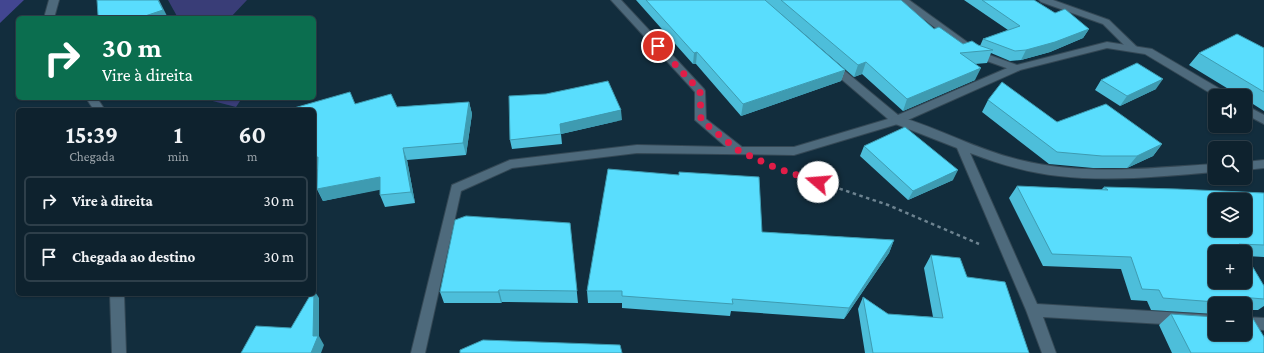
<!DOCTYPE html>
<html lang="pt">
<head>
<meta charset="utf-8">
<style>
  body { margin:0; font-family:"Crimson Pro",serif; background:#172a36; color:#f1f3f6; height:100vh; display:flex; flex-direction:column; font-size:15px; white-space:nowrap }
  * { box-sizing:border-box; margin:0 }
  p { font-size:13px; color:#9ba4aa }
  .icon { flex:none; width:22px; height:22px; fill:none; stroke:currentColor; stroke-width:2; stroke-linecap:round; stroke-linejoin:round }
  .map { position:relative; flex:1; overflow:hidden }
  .details { position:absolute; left:16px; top:108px; width:300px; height:188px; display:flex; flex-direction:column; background:#0e222e; border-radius:6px; box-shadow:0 1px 3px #0004,0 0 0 1px #2e3f4a }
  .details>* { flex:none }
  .banner { position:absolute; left:16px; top:16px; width:300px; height:84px; border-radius:6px; box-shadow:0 1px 3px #0004,0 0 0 1px #2e3f4a; background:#0b6e4f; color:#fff; overflow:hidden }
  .controls { position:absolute; left:1208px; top:89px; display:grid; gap:8px }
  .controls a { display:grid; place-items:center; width:44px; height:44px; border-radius:6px; background:#0e222e; box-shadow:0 1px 3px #0004,0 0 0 1px #2e3f4a; font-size:20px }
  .pin { position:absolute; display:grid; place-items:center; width:34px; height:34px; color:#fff; margin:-17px; border:2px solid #fff; border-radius:50%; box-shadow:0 1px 4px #0007 }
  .me { position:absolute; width:44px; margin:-22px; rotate:288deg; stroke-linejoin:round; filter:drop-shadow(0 0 3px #0008) }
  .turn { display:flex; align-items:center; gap:14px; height:84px; padding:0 20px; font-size:18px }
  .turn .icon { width:52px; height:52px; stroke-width:2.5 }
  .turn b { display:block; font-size:28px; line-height:34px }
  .eta { display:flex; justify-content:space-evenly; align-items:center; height:68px; text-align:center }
  .eta b { font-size:24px; font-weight:700; line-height:28px }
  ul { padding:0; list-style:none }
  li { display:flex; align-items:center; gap:12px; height:50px; margin:0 8px 6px; padding:0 12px; border:2px solid #2e3f4a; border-radius:6px }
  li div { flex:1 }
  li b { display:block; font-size:15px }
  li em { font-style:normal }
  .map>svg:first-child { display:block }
  .green { fill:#393d77 }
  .forest { fill:#424691 }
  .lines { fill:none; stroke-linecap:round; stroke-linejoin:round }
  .service-casing { stroke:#344855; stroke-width:2 }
  .minor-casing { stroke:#344855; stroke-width:2 }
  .path { stroke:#6d8390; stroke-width:2.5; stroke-dasharray:3.5 3.5; stroke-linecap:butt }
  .service { fill:#4e6a7c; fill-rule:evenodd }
  .minor { fill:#4e6a7c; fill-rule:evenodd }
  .wall { fill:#4dbeda; fill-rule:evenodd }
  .shaded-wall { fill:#3e9bb1 }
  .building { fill:#59ddfd; stroke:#3e9bb1; fill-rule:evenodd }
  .route { stroke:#e11d48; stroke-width:7; stroke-dasharray:0 12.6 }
</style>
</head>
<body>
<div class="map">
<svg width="1264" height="353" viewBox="0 0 1264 353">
  <rect width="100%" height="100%" fill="#122d3d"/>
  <path class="green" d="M168,0H247L230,18H178Z
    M201,98H242L236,107Z"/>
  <path class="forest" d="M0,0H24L0,23Z"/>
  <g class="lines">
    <defs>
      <path id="service" d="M49,0H59L54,18H44Z
        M611,0H621L704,89L705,91L706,119L742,147H794L888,119L826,66L825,64L826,62H834L898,115L1012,66L1016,65L1021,68L1020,70L901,123L794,155L637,153L512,168L461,191L425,353H411L452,185L510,160L637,145L726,147L695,120V92Z
        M1039,0H1053L1109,20L1138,48L1133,51L1129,50L1103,24L1041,2Z
        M86,98H97L105,110H94Z
        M110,294H124L126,353H112Z"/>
      <path id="minor" d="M898,0H909L981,52L1017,65L1107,42L1152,49L1227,93L1228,96H1215L1145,54L1107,48L1016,71L1012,70L973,56Z
        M1245,105L1264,115V124L1245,114Z
        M897,116C939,128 977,150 1020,160C1084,176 1150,168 1215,164V172C1164,176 1111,182 1059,176C1029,173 999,164 970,153L1037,304L1215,315V327L1043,317L1056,353H1042L1026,310L957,148L893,123L891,120L893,117Z
        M1264,160V168L1245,170V162Z
        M1245,317L1264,318V330L1245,329Z"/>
    </defs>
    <use href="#service" class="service-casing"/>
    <use href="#minor" class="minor-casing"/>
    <path class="path" d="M793,173L888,205L979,244"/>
    <use href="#service" class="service"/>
    <use href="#minor" class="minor"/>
  </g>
  <path class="wall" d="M636,0H765L845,70L841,81L741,116L696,64H693Z
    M765,0H901L934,29L963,44L980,46L983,39L1008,30L964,0H1034L1055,13L1089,29L1083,38L1050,52L1021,60L1010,61L991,53L987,63L975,64V80L903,111L862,74L854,77Z
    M1264,48V111L1245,99V96H1240L1189,65L1199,53Z
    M1101,80L1156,89L1120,106L1095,90Z
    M988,100L1057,122L1162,144L1153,156L1127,168H1093L1049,164L982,112Z
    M469,102L472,114L466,155L407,160L415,203L385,207L380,195V189L323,201L317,189L318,169L355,104L397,107Z
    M622,120L561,134L562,144L512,149L510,140Z
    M864,146L953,180L908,200L860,156Z
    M1017,186L1101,190L1104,187L1264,193V257L1246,256L1264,286V306L1258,310H1248L1264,353H1172L1159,325L1171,314L1245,334V304H1215V314L1151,310L1147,301L1131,300L1121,269L1043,266L1009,198ZM1215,252H1245V282Z
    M570,223L578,303L502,302L501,303H444L440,292Z
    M762,232L894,240L889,253L844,319L731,311L730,316L622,308V303H588L587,291Z
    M931,255L967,277L1029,353H865L858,309L863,297L888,314L933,317L924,268Z"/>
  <path class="shaded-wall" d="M158,0H159L168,18H139Z
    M1089,29L1083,38L1050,52L1021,60L1026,50Z
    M697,52L696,64H693L694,53Z
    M866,62L862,74L854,77L858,65Z
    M981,68L975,80L903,111L907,99Z
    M845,70L841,81L741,116L743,104Z
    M1163,79L1156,89L1120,106L1127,96Z
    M469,102L472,114L466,155L463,143Z
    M621,110L622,120L561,134L560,124Z
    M1162,144L1153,156L1127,168L1137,156Z
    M403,148L407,160L415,203L411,192Z
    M314,157H318L324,168L314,170Z
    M958,170L953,180L908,200L913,191Z
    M380,177L384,189L323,201L317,189Z
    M894,240L889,253L844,319L849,308Z
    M314,290L319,298V336L324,345L321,353H311Z
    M499,290L502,302L501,303L498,292Z"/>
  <path class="building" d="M97,0H158L163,10L139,18H99L98,15Z
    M646,0H765L845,70L743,104L697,52L694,53Z
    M781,0H901L934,29L939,27L963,44L972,41L978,45L993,50L960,53L981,68L907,99L866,62L858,65Z
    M982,0H1034L1055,13L1065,9L1089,29L1055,42L1026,50L1015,51L983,39L1020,26Z
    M1237,34L1264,48V92L1199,53Z
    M1137,63L1163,79L1127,96L1101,80Z
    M608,81L621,110L560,124L561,134L510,140L509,96L546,94Z
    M1002,82L1057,122L1106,104L1162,144L1137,156H1102L1057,152L988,100Z
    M350,92L355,104L391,94L397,107L469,102L463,143L403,148L411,192L380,195V177L317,189L318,157H314V110H287Z
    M220,108V110H212Z
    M905,127L958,170L913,191L864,146Z
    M608,169L679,175V172L759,177L762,232L894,240L849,308L732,299L733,304L622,296V291H587Z
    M1017,186L1108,190L1104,187L1177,189L1264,193V245L1239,244L1244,252H1215V282H1245V254L1264,286V299L1240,297L1244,304H1229V303L1163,298L1159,290L1142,289L1131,257L1052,254ZM1215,200H1245V230H1215Z
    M466,216L570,223L577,291L499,290L498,292H440L455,220Z
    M931,255L960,258L967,277L1005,282L1029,353H873L863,297L888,314L943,318Z
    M311,294H314L313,336H318L311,353H241L256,326L291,328Z
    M1245,305L1264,337V353H1191L1171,314L1215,317V334H1245Z
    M483,340L620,345L622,353H460V350Z"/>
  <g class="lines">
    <path class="route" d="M658,46L700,91L701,120L739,151L776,168L818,182"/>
  </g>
</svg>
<div class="controls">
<a><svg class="icon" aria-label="sound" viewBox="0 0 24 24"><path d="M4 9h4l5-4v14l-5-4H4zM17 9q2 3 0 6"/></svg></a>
<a><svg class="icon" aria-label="search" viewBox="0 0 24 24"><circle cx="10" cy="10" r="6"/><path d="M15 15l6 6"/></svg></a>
<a><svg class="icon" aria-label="layers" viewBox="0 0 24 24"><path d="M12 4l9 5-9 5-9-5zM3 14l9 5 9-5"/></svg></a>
<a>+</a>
<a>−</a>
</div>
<div class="pin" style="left:658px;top:46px;background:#d93025"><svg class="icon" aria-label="arrive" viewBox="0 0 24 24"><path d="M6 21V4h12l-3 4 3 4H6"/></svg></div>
<svg class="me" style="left:818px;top:182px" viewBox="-20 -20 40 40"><circle r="19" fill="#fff"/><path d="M0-13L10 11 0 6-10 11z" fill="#e11d48"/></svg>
<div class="banner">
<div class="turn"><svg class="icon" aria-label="right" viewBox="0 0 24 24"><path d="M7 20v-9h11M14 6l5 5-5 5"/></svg><div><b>30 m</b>Vire à direita</div></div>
</div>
<section class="details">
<div class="eta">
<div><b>15:39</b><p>Chegada</p></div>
<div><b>1</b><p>min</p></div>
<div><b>60</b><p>m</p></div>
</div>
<ul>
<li><svg class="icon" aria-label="right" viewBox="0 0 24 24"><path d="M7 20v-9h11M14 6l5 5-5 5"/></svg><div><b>Vire à direita</b></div><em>30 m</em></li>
<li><svg class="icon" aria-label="arrive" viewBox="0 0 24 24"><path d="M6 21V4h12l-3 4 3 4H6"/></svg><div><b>Chegada ao destino</b></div><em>30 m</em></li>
</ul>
</section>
</div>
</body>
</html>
